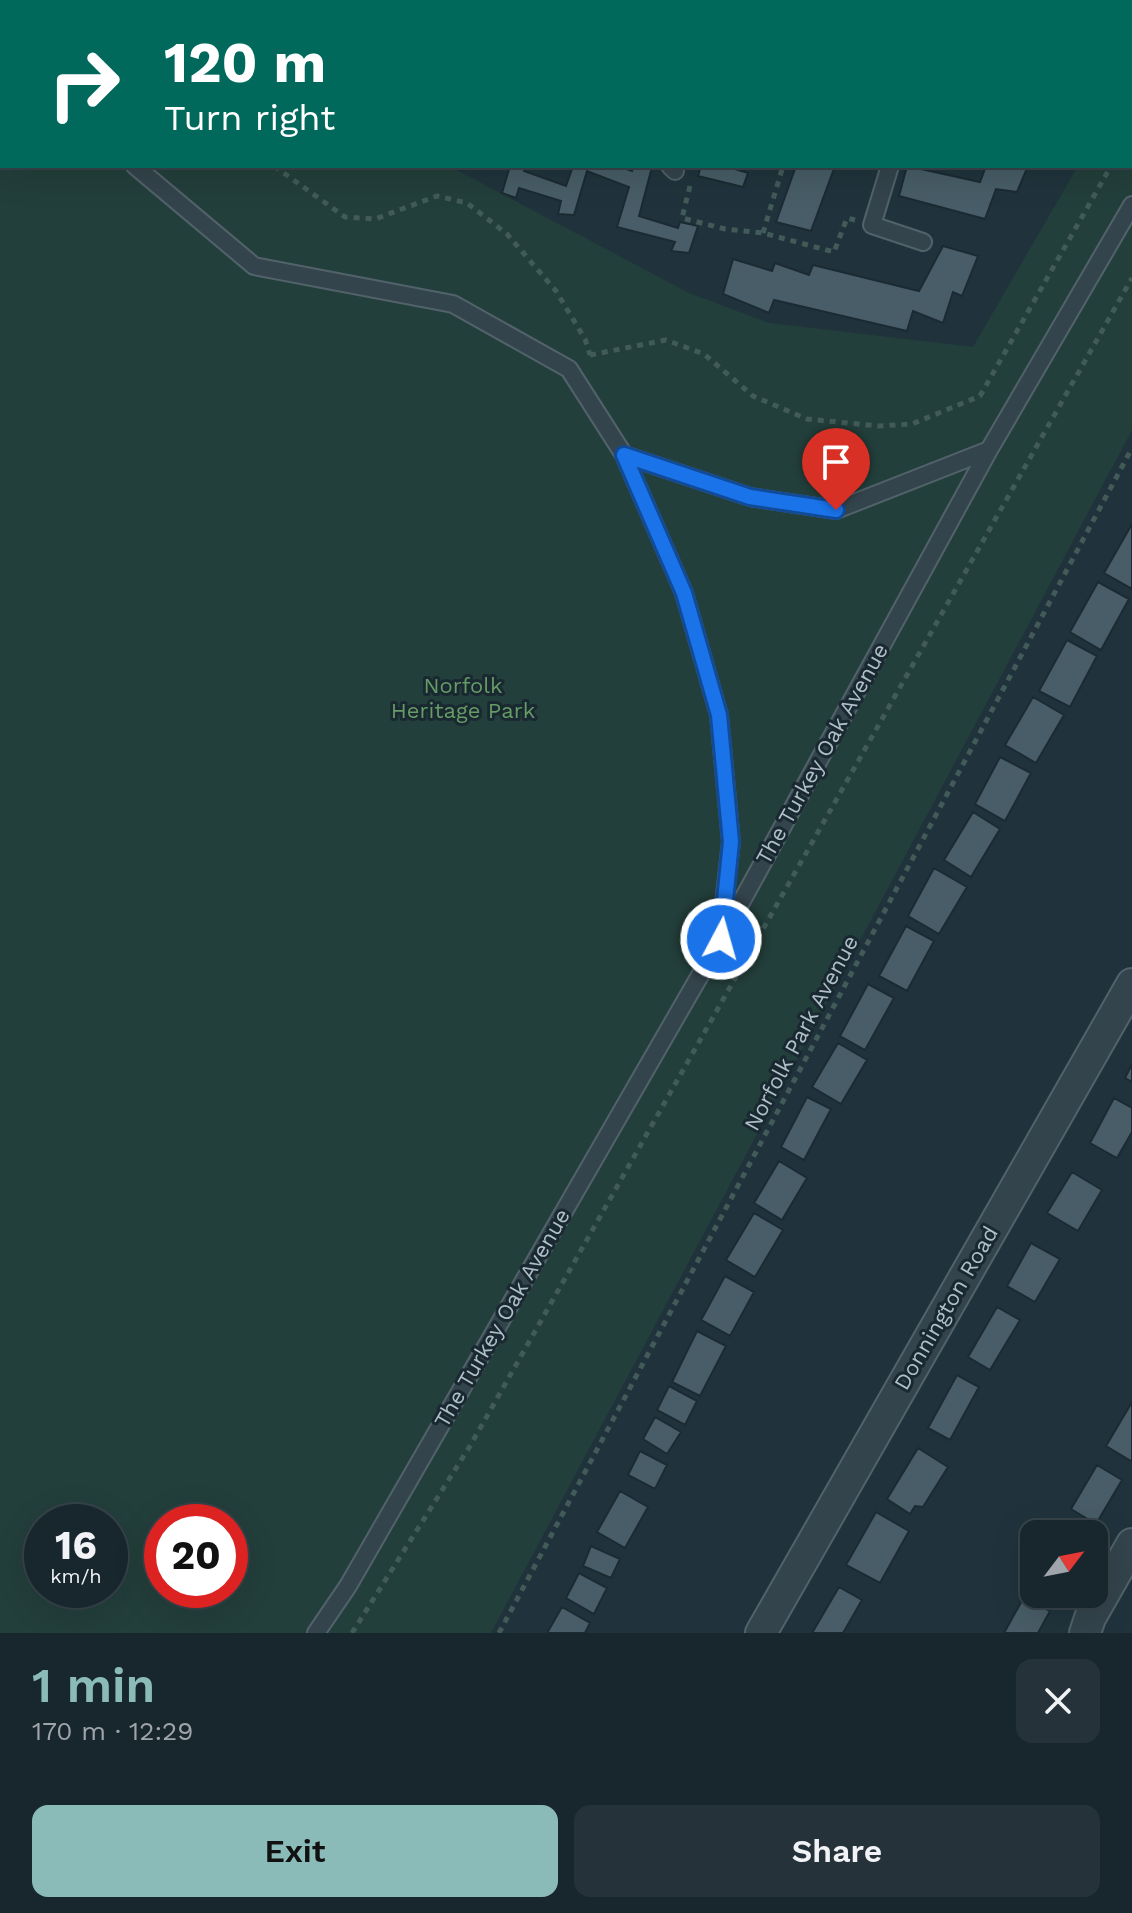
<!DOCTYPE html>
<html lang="en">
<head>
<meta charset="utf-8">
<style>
  body { margin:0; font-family:"Work Sans",sans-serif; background:#253239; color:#f1f3f6; height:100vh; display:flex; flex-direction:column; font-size:30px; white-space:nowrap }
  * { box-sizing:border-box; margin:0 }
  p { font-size:26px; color:#9fa5aa }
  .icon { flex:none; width:44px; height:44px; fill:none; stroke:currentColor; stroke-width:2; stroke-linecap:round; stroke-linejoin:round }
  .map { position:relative; height:1633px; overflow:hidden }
  .panel { display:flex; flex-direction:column; background:#18262d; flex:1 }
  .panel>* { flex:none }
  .banner { position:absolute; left:0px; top:0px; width:1132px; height:168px; box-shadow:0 8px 32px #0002,0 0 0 2px #364349; background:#00695c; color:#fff; overflow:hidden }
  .needle { width:52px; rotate:58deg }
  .controls { position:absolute; left:1020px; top:1520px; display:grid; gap:16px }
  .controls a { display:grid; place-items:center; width:88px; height:88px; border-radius:16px; background:#18262d; box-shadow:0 8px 32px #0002,0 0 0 2px #364349; font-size:40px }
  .speed { position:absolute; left:24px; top:1504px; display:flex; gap:16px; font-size:40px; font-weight:700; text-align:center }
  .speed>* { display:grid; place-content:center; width:104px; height:104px; border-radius:50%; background:#18262d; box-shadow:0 8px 32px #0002,0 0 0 2px #364349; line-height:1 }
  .speed small { font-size:20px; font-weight:400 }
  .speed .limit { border:12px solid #d22; background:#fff; color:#111 }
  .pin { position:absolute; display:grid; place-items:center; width:68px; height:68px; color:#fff; margin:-82px -34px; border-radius:50% 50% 50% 0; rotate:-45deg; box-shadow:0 0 8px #0007 }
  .pin .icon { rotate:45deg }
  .me { position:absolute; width:88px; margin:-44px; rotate:6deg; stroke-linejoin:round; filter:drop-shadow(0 0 6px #0008) }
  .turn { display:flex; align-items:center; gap:28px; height:168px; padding:0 32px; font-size:36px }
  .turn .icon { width:104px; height:104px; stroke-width:2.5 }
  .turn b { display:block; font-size:56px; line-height:68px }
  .round { display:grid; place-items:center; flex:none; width:84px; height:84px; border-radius:16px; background:#253239 }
  .overview { display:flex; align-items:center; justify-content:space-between; height:136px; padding:0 32px }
  h1 { font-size:48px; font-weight:600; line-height:60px; color:#8bbbb9 }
  .primary-button { display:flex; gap:16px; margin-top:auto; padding:16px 32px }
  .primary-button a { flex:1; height:92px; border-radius:16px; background:#8bbbb9; color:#111; font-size:32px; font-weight:600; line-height:92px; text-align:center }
  .primary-button a+a { background:#253239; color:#f1f3f6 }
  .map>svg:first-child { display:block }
  .green { fill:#233f3b; fill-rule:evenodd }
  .building { fill:#485d67; stroke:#1c2b33; stroke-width:2 }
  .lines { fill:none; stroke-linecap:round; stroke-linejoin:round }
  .service-casing { stroke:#52626a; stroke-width:20 }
  .minor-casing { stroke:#52626a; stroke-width:34 }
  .path { stroke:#425b58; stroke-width:5; stroke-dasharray:6 6; stroke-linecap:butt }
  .service { stroke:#34444c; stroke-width:16 }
  .minor { stroke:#34444c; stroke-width:30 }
  .route-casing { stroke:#114b97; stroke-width:20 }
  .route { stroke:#1a73e8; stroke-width:14 }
  .labels { text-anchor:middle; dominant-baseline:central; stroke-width:6; stroke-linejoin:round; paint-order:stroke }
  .park-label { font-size:22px; fill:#659b64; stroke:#1a2931 }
  .street-label { font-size:22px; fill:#afbfc8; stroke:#1a2931 }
</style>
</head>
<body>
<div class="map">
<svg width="1132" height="1633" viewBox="0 0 1132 1633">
  <rect width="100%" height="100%" fill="#20333c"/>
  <path class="green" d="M0,0H392L2,2V166H449L689,293L769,323L973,347L1078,166H1130L1132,72V430L491,1633H0ZM42,1522H110V1590H42ZM162,1522H230V1590H162Z"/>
  <path class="building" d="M625,0H652L659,2H624Z
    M670,0H697L706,2H670Z
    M889,0H933L889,2Z
    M510,166H527L524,171L566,186L573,166H618L632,171L634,166L652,167L639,216L678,228L680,222L698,226L689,253L671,251L675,242L617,227L629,187L587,171L574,215L558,214L561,201L519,188L516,198L502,193Z
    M701,166H725L748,173L743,187L698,176Z
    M796,166H835L811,231L776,222Z
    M907,166L980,182L986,166H1028L1017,192L996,189L985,219L899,196Z
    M943,246L978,256L962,296L953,292L943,323L913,311L907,331L774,300L769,313L723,294L733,259L772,271L775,263L809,275L813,265L919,291Z
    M1132,524V589L1104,573Z
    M1098,582L1129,599L1101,650L1070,632Z
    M1067,640L1097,656L1070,707L1039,691Z
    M1033,697L1064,715L1036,763L1005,745Z
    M1000,757L1031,773L1005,821L975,804Z
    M973,812L1000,829L971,877L944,860Z
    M934,868L967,887L939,934L908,916Z
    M906,926L934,941L907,991L879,976Z
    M868,984L894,998L865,1050L840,1036Z
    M838,1043L867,1060L841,1104L812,1087Z
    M1132,1064V1082L1125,1078Z
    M807,1097L831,1109L804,1160L781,1147Z
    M1114,1098L1132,1108V1132L1117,1158L1090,1143Z
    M779,1161L807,1178L782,1220L754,1203Z
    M1072,1172L1102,1190L1078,1231L1047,1213Z
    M754,1213L783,1230L755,1277L726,1260Z
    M1031,1243L1060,1259L1035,1302L1007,1286Z
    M725,1276L754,1292L730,1336L701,1320Z
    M997,1307L1020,1320L990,1370L968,1357Z
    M697,1331L726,1346L700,1396L672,1382Z
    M957,1375L979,1387L950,1440L928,1428Z
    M669,1386L697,1401L685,1425L657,1410Z
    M1132,1402V1460L1131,1461L1106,1446Z
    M655,1417L681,1432L667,1454L643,1439Z
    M918,1448L948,1467L923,1507L915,1506L910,1514L887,1499Z
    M640,1451L667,1465L655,1489L628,1475Z
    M1097,1465L1122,1480L1096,1524L1071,1509Z
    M620,1491L648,1507L625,1548L597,1532Z
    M876,1512L909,1531L880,1583L846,1565Z
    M591,1546L620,1559L611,1578L583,1566Z
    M579,1573L607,1588L594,1614L566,1598Z
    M839,1587L862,1600L843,1633H812Z
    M1024,1597L1050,1611L1038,1633H1004Z
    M562,1607L590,1623L585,1633H547Z"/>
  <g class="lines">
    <defs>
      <path id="service" d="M603,2L604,0
        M1046,2L1049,0
        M0,103L2,104
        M135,166L254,266L453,304L569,369L624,455L684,593L719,715L731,842L721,930
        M670,166L675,171
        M890,166L872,225L923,242
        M624,455L750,497L836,510L989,450
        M316,1633L348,1586L721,939L989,450L1132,205"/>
      <path id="minor" d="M761,1633L1132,984
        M1085,1633L1090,1618L1132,1544"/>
    </defs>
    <use href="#service" class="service-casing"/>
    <use href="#minor" class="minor-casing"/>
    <path class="path" d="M751,0V2
      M508,2V0
      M761,2L763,0
      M0,53L2,54
      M1130,133L1132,130
      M274,166L345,217L375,219L437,196L467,203L507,234L556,291L585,339L590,355
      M690,186L682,218L725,229L763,233L834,252L847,218L855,220
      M763,233L783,166
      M590,355L666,340L704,354L753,396L807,419L878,426L912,424L980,396L1111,166
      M352,1633L470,1446L1132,278
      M499,1633L1132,448"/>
    <use href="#service" class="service"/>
    <use href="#minor" class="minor"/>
  </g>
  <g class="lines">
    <defs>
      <path id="route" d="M721,939L731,842L719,715L684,593L624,455L750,497L836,510"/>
    </defs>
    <use href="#route" class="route-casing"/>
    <use href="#route" class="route"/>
  </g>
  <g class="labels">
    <g class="park-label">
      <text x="463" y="685">Norfolk<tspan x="463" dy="25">Heritage Park</tspan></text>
    </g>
    <g class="street-label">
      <text transform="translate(822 754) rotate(-61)">The Turkey Oak Avenue</text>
      <text transform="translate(801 1033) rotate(-62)">Norfolk Park Avenue</text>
      <text transform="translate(946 1308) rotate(-60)">Donnington Road</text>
      <text transform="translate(502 1318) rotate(-60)">The Turkey Oak Avenue</text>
    </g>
  </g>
</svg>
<div class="controls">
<a><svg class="needle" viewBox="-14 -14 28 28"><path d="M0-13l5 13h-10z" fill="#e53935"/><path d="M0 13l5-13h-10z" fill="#9fa5aa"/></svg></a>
</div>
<div class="speed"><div>16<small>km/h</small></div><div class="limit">20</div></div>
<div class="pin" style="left:836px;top:510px;background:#d93025"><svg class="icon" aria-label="arrive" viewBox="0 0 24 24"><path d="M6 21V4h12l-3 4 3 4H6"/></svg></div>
<svg class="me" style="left:721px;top:939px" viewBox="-20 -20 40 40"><circle r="17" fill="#1a73e8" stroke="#fff" stroke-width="3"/><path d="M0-11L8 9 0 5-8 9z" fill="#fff"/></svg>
<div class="banner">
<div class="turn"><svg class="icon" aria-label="right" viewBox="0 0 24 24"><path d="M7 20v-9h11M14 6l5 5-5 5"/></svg><div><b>120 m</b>Turn right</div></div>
</div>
</div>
<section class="panel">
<div class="overview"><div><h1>1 min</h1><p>170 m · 12:29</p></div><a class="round"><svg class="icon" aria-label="close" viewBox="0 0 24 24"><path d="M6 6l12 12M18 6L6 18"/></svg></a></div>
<div class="primary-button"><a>Exit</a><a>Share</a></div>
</section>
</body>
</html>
